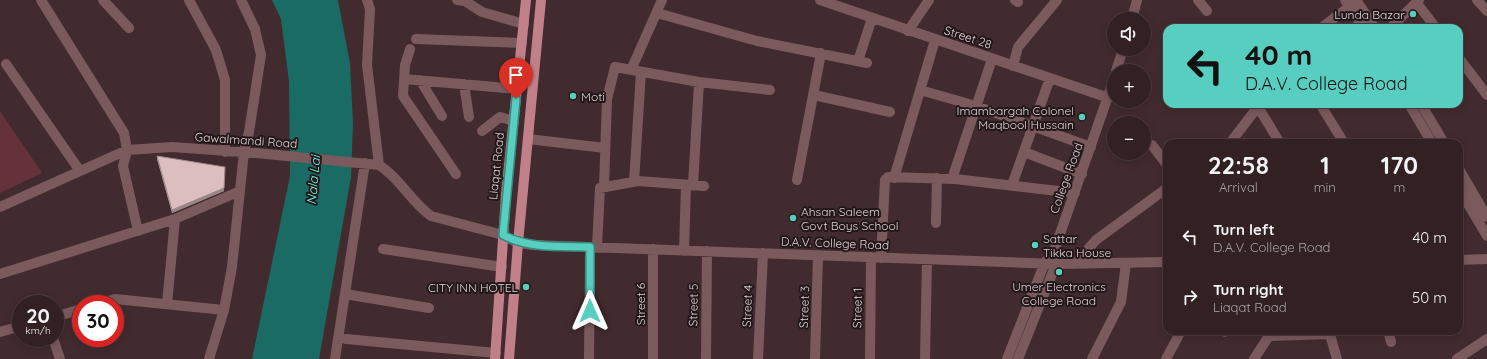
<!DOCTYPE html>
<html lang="en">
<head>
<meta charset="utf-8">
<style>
  body { margin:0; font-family:Quicksand,sans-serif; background:#3d2d2f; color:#f1f3f6; height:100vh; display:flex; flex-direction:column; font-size:15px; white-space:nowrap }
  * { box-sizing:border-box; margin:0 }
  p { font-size:13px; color:#a8a3a5 }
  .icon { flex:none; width:22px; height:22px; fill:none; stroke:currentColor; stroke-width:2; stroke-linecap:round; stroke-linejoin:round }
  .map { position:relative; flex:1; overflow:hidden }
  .drawer { position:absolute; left:1163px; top:139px; width:300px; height:196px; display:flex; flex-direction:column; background:#322022; border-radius:12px; box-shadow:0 2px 10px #0003,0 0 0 1px #4d3e40 }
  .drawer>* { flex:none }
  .top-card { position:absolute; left:1163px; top:24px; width:300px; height:84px; border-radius:12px; box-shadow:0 2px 10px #0003,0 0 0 1px #4d3e40; background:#58cec0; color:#111; overflow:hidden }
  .buttons { position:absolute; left:1107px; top:12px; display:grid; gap:8px }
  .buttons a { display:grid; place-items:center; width:44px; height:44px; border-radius:50%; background:#322022; box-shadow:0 2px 10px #0003,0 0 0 1px #4d3e40; font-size:20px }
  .speed { position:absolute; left:12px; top:295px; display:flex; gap:8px; font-size:20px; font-weight:700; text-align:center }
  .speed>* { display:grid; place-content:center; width:52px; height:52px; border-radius:50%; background:#322022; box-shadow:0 2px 10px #0003,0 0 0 1px #4d3e40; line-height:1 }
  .speed small { font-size:10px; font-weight:400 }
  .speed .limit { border:6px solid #d22; background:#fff; color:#111 }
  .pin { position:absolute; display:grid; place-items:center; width:34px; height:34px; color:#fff; margin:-41px -17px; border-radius:50% 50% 50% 0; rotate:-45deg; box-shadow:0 0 4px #0007 }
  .pin .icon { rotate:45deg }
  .me { position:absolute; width:44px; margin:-22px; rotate:0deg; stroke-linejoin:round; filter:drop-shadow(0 0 3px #0008) }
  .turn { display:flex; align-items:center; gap:14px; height:84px; padding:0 16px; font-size:18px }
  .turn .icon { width:52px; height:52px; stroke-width:2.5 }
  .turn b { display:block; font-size:28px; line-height:34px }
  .eta { display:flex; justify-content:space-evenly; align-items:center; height:68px; text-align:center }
  .eta b { font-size:24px; font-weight:800; line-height:28px }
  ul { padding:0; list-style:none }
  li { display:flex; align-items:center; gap:12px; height:60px; padding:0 16px }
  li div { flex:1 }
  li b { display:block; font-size:15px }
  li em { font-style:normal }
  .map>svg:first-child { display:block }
  .green { fill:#65323b }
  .water { fill:#1a6b63 }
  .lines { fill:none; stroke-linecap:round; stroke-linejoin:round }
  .minor { stroke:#7b5a5e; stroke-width:10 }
  .major { stroke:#c18089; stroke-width:10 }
  .wall { fill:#bda3a6 }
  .shaded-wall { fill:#9a8587 }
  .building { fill:#dcbec1; stroke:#9a8587 }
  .route-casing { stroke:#39867d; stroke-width:10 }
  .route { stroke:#58cec0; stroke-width:7 }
  .poi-dot { fill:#58cec0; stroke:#221718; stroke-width:1.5 }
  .labels { text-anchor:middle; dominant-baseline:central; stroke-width:4; stroke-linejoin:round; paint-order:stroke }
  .poi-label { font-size:12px; fill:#e0d0d2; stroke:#221718; text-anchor:end }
  .street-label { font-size:12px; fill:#e0d0d2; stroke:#221718 }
  .water-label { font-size:13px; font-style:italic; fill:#70feee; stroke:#221718 }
</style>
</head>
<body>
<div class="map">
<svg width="1487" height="359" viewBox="0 0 1487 359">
  <rect width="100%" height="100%" fill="#422b2e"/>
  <path class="green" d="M0,111L42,173L0,193Z"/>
  <path class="water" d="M272,0H338L350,63L353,123L351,177L319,359H252L290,176L289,82L281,19Z"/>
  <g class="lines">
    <path class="minor" d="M41,0L124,133L127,150L123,166L138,231
      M103,0L129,28
      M189,0L216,50L225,80V152
      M367,0L370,9L367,65L379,165
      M457,0L465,1L482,12L524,24
      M820,0L1109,98
      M1015,0L1018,2
      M1198,0L1207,11
      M1345,0L1363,28
      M1356,0L1375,28
      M1477,0L1487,11
      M1416,2L1436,28
      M657,13L757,41L867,63
      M1132,19L1137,0
      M1321,28L1357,1
      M1390,28L1419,0
      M908,31L929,0
      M416,39L522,43
      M410,49L405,65L403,96L456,174
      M1459,58L1487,95
      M858,61L872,18
      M6,64L80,171
      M1013,66L1018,47L1057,0
      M631,70L662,0
      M1116,71L1123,49
      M404,79L517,89
      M420,80L442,116
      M464,84L469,117
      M920,90L976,106L1091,147
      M814,95L890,112
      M1320,104L1344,143
      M1409,104L1432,143
      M1421,104L1444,143
      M1258,107L1280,143
      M482,131L500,117L514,121
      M528,139L605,148
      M1230,143L1260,104
      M1152,145L1167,165
      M1024,152L1082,174
      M1459,169L1487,217
      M894,178L935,40
      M952,179L992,59
      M797,180L821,53
      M634,182L641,72
      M693,185L699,82
      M1012,185L1050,78
      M604,187L607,99L615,67L699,82L770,90
      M1459,189L1487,236
      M0,207L127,150L172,147L256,153L379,165C400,178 411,202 431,216L503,235L518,243L533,245L1056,264L1167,262
      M936,223L937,178
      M597,247L600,188L638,181L704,186
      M383,249L502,267
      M684,251L686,185
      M881,258L885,180L888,177L955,179L1075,193
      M1459,260L1487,259
      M1056,264L1053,254L1114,79
      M1075,264L1096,240L1167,188
      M0,274L175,219L240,191
      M345,294L429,308
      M99,304L115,299L224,310
      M167,304L175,219
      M55,317L81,309
      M1224,331L1225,332
      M1329,331L1337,359
      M1388,331L1391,342
      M0,332L21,326
      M53,338L60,359
      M346,339L496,353
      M209,359L224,310L232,267L244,152L249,132L261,55L255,29L241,0
      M335,359L365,163
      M589,359L590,247
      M653,359V249
      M706,359L707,251
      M758,359L763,253
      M815,359L818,255
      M870,359L871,257
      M925,359L927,259
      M1007,359L1045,262L1049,258
      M1018,359L1056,264
      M1092,359L1121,302L1126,263
      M1166,359L1181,331
      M1254,359L1269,336L1330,334
      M1457,359L1487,339"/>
    <path class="major" d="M495,359L506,195L526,0
      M509,359L518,243L541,0"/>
  </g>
  <path class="wall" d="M157,156L224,191L172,213L157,159Z"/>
  <path class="shaded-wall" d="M225,167L224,191L172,213V210Z"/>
  <path class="building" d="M157,156L225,167L224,188L172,210Z"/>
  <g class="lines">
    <defs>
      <path id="route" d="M516,99L503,235C530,249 560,246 590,247V311"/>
    </defs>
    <use href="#route" class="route-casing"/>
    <use href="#route" class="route"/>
  </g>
  <g class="poi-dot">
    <circle cx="1413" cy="14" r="4"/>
    <circle cx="573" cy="96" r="4"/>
    <circle cx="1082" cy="117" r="4"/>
    <circle cx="793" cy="218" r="4"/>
    <circle cx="1035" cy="245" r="4"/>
    <circle cx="1059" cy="272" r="4"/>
    <circle cx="526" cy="287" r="4"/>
  </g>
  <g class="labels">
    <g class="poi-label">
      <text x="1405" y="14">Lunda Bazar</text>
      <text x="581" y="96" text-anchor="start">Moti</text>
      <text x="1074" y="110">Imambargah Colonel<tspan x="1074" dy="14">Maqbool Hussain</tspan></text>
      <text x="801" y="211" text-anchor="start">Ahsan Saleem<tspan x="801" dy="14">Govt Boys School</tspan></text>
      <text x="1043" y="238" text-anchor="start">Sattar<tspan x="1043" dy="14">Tikka House</tspan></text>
      <text x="1059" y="286" text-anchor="middle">Umer Electronics<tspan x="1059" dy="14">College Road</tspan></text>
      <text x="518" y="287">CITY INN HOTEL</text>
    </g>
    <g class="street-label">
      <text transform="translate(968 37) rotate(18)">Street 28</text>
      <text transform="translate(246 140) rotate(4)">Gawalmandi Road</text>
      <text transform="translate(496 166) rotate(-84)">Liaqat Road</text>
      <text transform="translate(1066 178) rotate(-70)">College Road</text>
      <text transform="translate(835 243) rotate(2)">D.A.V. College Road</text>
      <text transform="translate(640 304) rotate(-90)">Street 6</text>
      <text transform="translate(693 305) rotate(-89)">Street 5</text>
      <text transform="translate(747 306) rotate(-88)">Street 4</text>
      <text transform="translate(804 307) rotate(-88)">Street 3</text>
      <text transform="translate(857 308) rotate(-89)">Street 1</text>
    </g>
    <g class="water-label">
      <text transform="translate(313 180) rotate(-85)">Nala Lai</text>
    </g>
  </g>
</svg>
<div class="buttons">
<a><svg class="icon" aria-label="sound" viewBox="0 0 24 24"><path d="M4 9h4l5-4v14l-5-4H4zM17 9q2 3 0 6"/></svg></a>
<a>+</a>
<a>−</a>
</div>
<div class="speed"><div>20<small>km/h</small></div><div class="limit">30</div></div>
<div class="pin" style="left:516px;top:99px;background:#d93025"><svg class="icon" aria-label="arrive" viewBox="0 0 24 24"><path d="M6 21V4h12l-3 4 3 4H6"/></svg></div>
<svg class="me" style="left:590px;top:311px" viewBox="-20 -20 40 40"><path d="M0-17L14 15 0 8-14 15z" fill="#58cec0" stroke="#fff" stroke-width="4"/></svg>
<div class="top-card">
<div class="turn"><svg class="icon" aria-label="left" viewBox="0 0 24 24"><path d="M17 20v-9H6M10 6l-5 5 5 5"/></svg><div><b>40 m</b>D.A.V. College Road</div></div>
</div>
<section class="drawer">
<div class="eta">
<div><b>22:58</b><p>Arrival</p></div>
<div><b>1</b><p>min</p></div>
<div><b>170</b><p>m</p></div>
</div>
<ul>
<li><svg class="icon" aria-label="left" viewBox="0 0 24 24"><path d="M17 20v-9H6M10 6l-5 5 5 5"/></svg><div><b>Turn left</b><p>D.A.V. College Road</p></div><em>40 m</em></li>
<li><svg class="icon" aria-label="right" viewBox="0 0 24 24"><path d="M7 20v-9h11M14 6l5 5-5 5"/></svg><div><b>Turn right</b><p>Liaqat Road</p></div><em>50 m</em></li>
</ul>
</section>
</div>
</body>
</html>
